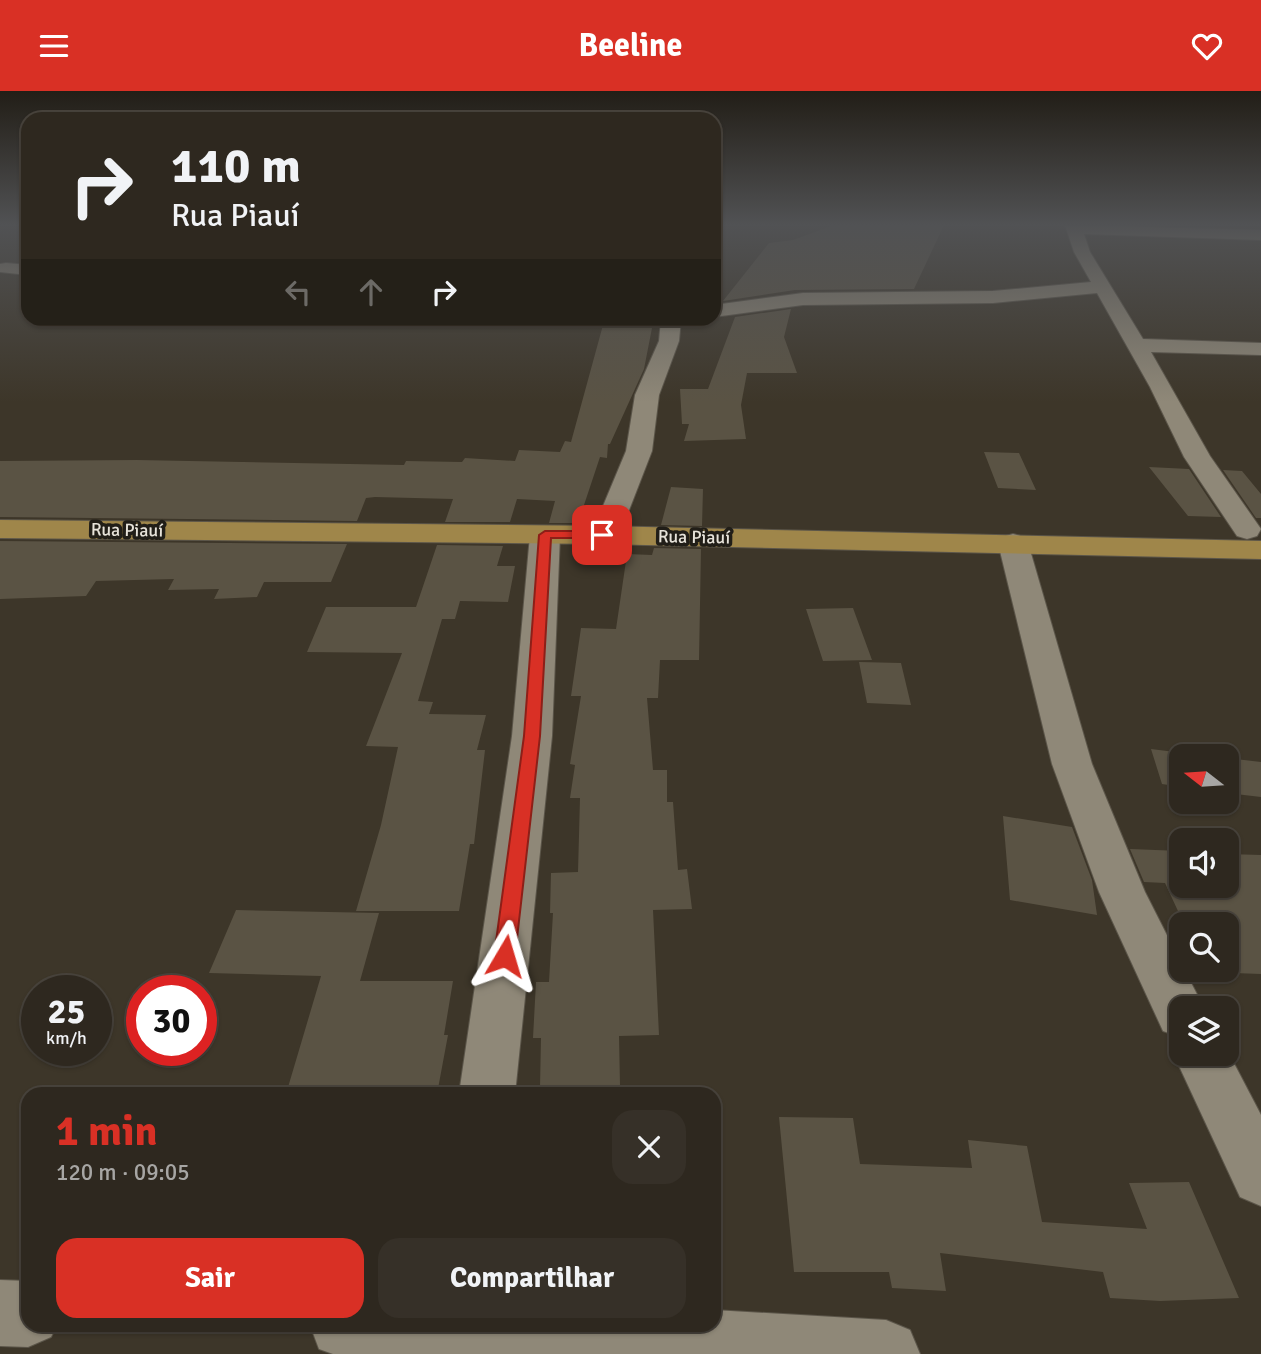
<!DOCTYPE html>
<html lang="pt">
<head>
<meta charset="utf-8">
<style>
  body { margin:0; font-family:Signika,sans-serif; background:#363028; color:#f1f3f6; height:100vh; display:flex; flex-direction:column; font-size:26px; white-space:nowrap }
  * { box-sizing:border-box; margin:0 }
  p { font-size:23px; color:#a7a6a4 }
  .icon { flex:none; width:38px; height:38px; fill:none; stroke:currentColor; stroke-width:2; stroke-linecap:round; stroke-linejoin:round }
  .map { position:relative; flex:1; overflow:hidden }
  .side { position:absolute; left:21px; top:996px; width:700px; height:245px; display:flex; flex-direction:column; background:#2e281f; border-radius:21px; box-shadow:0 2px 5px #0004,0 0 0 2px #49443d }
  .side>* { flex:none }
  .hud { position:absolute; left:21px; top:21px; width:700px; height:214px; border-radius:21px; box-shadow:0 2px 5px #0004,0 0 0 2px #49443d; background:#2e281f; color:#f1f3f6; overflow:hidden }
  .needle { width:46px; rotate:287deg }
  .tools { position:absolute; left:1169px; top:653px; display:grid; gap:14px }
  .tools a { display:grid; place-items:center; width:70px; height:70px; border-radius:14px; background:#2e281f; box-shadow:0 2px 5px #0004,0 0 0 2px #49443d; font-size:35px }
  .speed { position:absolute; left:21px; top:884px; display:flex; gap:14px; font-size:35px; font-weight:700; text-align:center }
  .speed>* { display:grid; place-content:center; width:91px; height:91px; border-radius:50%; background:#2e281f; box-shadow:0 2px 5px #0004,0 0 0 2px #49443d; line-height:1 }
  .speed small { font-size:18px; font-weight:400 }
  .speed .limit { border:10px solid #d22; background:#fff; color:#111 }
  .pin { position:absolute; display:grid; place-items:center; width:60px; height:60px; color:#fff; margin:-30px; border-radius:14px; box-shadow:0 4px 10px #0006 }
  .me { position:absolute; width:77px; margin:-38px; rotate:7deg; stroke-linejoin:round; filter:drop-shadow(0 0 5px #0008) }
  .turn { display:flex; align-items:center; gap:24px; height:147px; padding:0 35px; font-size:32px }
  .turn .icon { width:91px; height:91px; stroke-width:2.5 }
  .turn b { display:block; font-size:49px; line-height:60px }
  .lanes { display:flex; align-items:center; height:66px; padding:0 35px; background:#0003; justify-content:center; gap:35px; direction:ltr }
  .lanes .off { opacity:.35 }
  .round { display:grid; place-items:center; flex:none; width:74px; height:74px; border-radius:21px; background:#363028 }
  .head { display:flex; align-items:center; justify-content:space-between; height:119px; padding:0 35px }
  h1 { font-size:42px; font-weight:700; line-height:52px; color:#d93025 }
  .primary-button { display:flex; gap:14px; margin-top:auto; padding:14px 35px }
  .primary-button a { flex:1; height:80px; border-radius:21px; background:#d93025; color:#fff; font-size:28px; font-weight:700; line-height:80px; text-align:center }
  .primary-button a+a { background:#363028; color:#f1f3f6 }
  header { display:flex; justify-content:space-between; align-items:center; height:91px; padding:0 35px; background:#d93025; color:#fff; font-size:32px; font-weight:700 }
  .map>svg:first-child { display:block }
  .building { fill:#5a5344 }
  .lines { fill:none; stroke-linecap:round; stroke-linejoin:round }
  .minor-casing { stroke:#5b5549; stroke-width:2 }
  .major-casing { stroke:#5b5549; stroke-width:2 }
  .minor { fill:#8f8878; fill-rule:evenodd }
  .major { fill:#9f864a; fill-rule:evenodd }
  .route { fill:#d93025; stroke:#8d1f18; stroke-width:2 }
  .labels { text-anchor:middle; dominant-baseline:central; stroke-width:7; stroke-linejoin:round; paint-order:stroke }
  .far-street-label { font-size:18px; fill:#e7e3da; stroke:#211e18 }
</style>
</head>
<body>
<header><svg class="icon" aria-label="menu" viewBox="0 0 24 24"><path d="M4 6h16M4 12h16M4 18h16"/></svg>Beeline<svg class="icon" aria-label="heart" viewBox="0 0 24 24"><path d="M12 20l-8-8c-3-5 5-10 8-4 3-6 11-1 8 4z"/></svg></header>
<div class="map">
<svg width="1261" height="1263" viewBox="0 0 1261 1263">
  <rect width="100%" height="100%" fill="#3d3629"/>
  <path class="building" d="M834,134H944L914,198L795,199L723,210L769,152L793,149Z
    M791,218L784,246L797,282H747L741,314L746,348L684,350L689,333H682L680,298H708L735,226Z
    M603,234L652,237L644,278L610,353H608L607,367L600,366L578,432H549L555,410L517,408L510,431H445L453,408L375,406L366,407L357,430L0,426V370L137,369L404,374L406,370L462,371L465,367L515,370L519,359L560,361L565,350L571,351Z
    M984,361L1019,362L1036,399L998,397Z
    M1149,376L1189,378L1221,426L1188,425Z
    M1223,379L1242,380L1261,403V427H1256Z
    M671,396L703,398L702,435L661,434Z
    M0,450L347,453L331,491H264L257,506L214,508L219,498L168,499L174,488L96,490L86,505L0,508Z
    M437,454L503,455L497,475H515L508,511L460,510L455,528H442L418,610L433,611L429,623L486,624L477,659H485L474,753H470L459,820H356L381,734L398,656L366,655L402,562L307,561L326,516H416Z
    M654,457L701,458L699,569H660L658,607H647L653,679H667V711H673L678,779L687,778L692,818L653,819L659,944L619,945L620,994L540,996L541,947H533L536,891H549L553,822H550L551,782L578,781L580,707H570L575,674L570,673L581,605H571L581,537L616,538L627,463L652,464Z
    M853,517L872,569L823,570L806,518Z
    M859,571L901,572L911,614L867,612Z
    M1151,658L1191,663L1209,665H1181V696L1162,693Z
    M1227,667L1261,671V706L1227,702Z
    M1003,725L1072,736L1092,789L1097,824L1010,809Z
    M1130,758L1181,760V794H1227V763L1261,764V883L1207,881L1206,878H1227V833H1184L1165,792L1144,791Z
    M236,819L379,822L360,890H453L444,944H448L437,1003H286L321,885L209,882Z
    M779,1026L853,1027L860,1073L972,1077L968,1049L1027,1055L1042,1131L1147,1138L1129,1092L1189,1091L1239,1207L1160,1210L1110,1207L1103,1181L940,1162L946,1200L892,1197L889,1181H794Z"/>
  <g class="lines">
    <defs>
      <path id="minor" d="M1065,134L1261,139V149L1084,143L1090,161L1143,248L1261,252V264L1151,261L1210,365L1261,438L1257,445L1247,448L1237,445L1184,366L1150,296L1097,202L993,212L803,214L714,226V214L803,202L993,200L1091,191L1074,161Z
        M6,172L28,174V184L0,181V173Z
        M661,228H681L679,250L659,304L652,360L626,427L622,433L612,436L602,433L598,427L626,360L635,304L659,250Z
        M545,435L556,438L560,444L552,645L515,1003H459L512,645L530,444L534,438Z
        M1013,443L1024,446L1028,452L1092,673L1145,801L1181,872V878H1184L1204,917H1181V962H1227V959L1261,1024V1115L1240,1106L1173,962L1180,946L1163,940L1099,801L1052,673L998,452L1002,446Z
        M0,1189L28,1190V1234H57L51,1246L28,1256L0,1255Z
        M714,1219L886,1229L910,1239L920,1263H333L319,1258L310,1234H714Z"/>
      <path id="major" d="M0,429L602,435L1261,450V468L602,453L0,447Z"/>
    </defs>
    <use href="#minor" class="minor-casing"/>
    <use href="#major" class="major-casing"/>
    <use href="#minor" class="minor"/>
    <use href="#major" class="major"/>
  </g>
  <linearGradient id="sky" x2="0" y2="1"><stop stop-color="#221e17"/><stop offset="0.43" stop-color="#515254"/><stop offset="1" stop-color="#515254" stop-opacity="0"/></linearGradient>
  <rect width="1261" height="311" fill="url(#sky)"/>
  <path class="route" d="M602,440L609,444L607,447H551L540,645L515,865L512,871L505,874L497,871L494,865L524,645L539,444L545,440Z"/>
  <g class="labels">
    <g class="far-street-label">
      <text transform="translate(127 439) rotate(1)">Rua Piauí</text>
      <text transform="translate(694 446) rotate(1)">Rua Piauí</text>
    </g>
  </g>
</svg>
<div class="tools">
<a><svg class="needle" viewBox="-14 -14 28 28"><path d="M0-13l5 13h-10z" fill="#e53935"/><path d="M0 13l5-13h-10z" fill="#a7a6a4"/></svg></a>
<a><svg class="icon" aria-label="sound" viewBox="0 0 24 24"><path d="M4 9h4l5-4v14l-5-4H4zM17 9q2 3 0 6"/></svg></a>
<a><svg class="icon" aria-label="search" viewBox="0 0 24 24"><circle cx="10" cy="10" r="6"/><path d="M15 15l6 6"/></svg></a>
<a><svg class="icon" aria-label="layers" viewBox="0 0 24 24"><path d="M12 4l9 5-9 5-9-5zM3 14l9 5 9-5"/></svg></a>
</div>
<div class="speed"><div>25<small>km/h</small></div><div class="limit">30</div></div>
<div class="pin" style="left:602px;top:444px;background:#d93025"><svg class="icon" aria-label="arrive" viewBox="0 0 24 24"><path d="M6 21V4h12l-3 4 3 4H6"/></svg></div>
<svg class="me" style="left:505px;top:865px" viewBox="-20 -20 40 40"><path d="M0-17L14 15 0 8-14 15z" fill="#d93025" stroke="#fff" stroke-width="4"/></svg>
<div class="hud">
<div class="turn"><svg class="icon" aria-label="right" viewBox="0 0 24 24"><path d="M7 20v-9h11M14 6l5 5-5 5"/></svg><div><b>110 m</b>Rua Piauí</div></div>
<div class="lanes"><svg class="icon off" aria-label="left" viewBox="0 0 24 24"><path d="M17 20v-9H6M10 6l-5 5 5 5"/></svg><svg class="icon off" aria-label="ahead" viewBox="0 0 24 24"><path d="M12 20V5M6 11l6-6 6 6"/></svg><svg class="icon" aria-label="right" viewBox="0 0 24 24"><path d="M7 20v-9h11M14 6l5 5-5 5"/></svg></div>
</div>
<section class="side">
<div class="head"><div><h1>1 min</h1><p>120 m · 09:05</p></div><a class="round"><svg class="icon" aria-label="close" viewBox="0 0 24 24"><path d="M6 6l12 12M18 6L6 18"/></svg></a></div>
<div class="primary-button"><a>Sair</a><a>Compartilhar</a></div>
</section>
</div>
</body>
</html>
